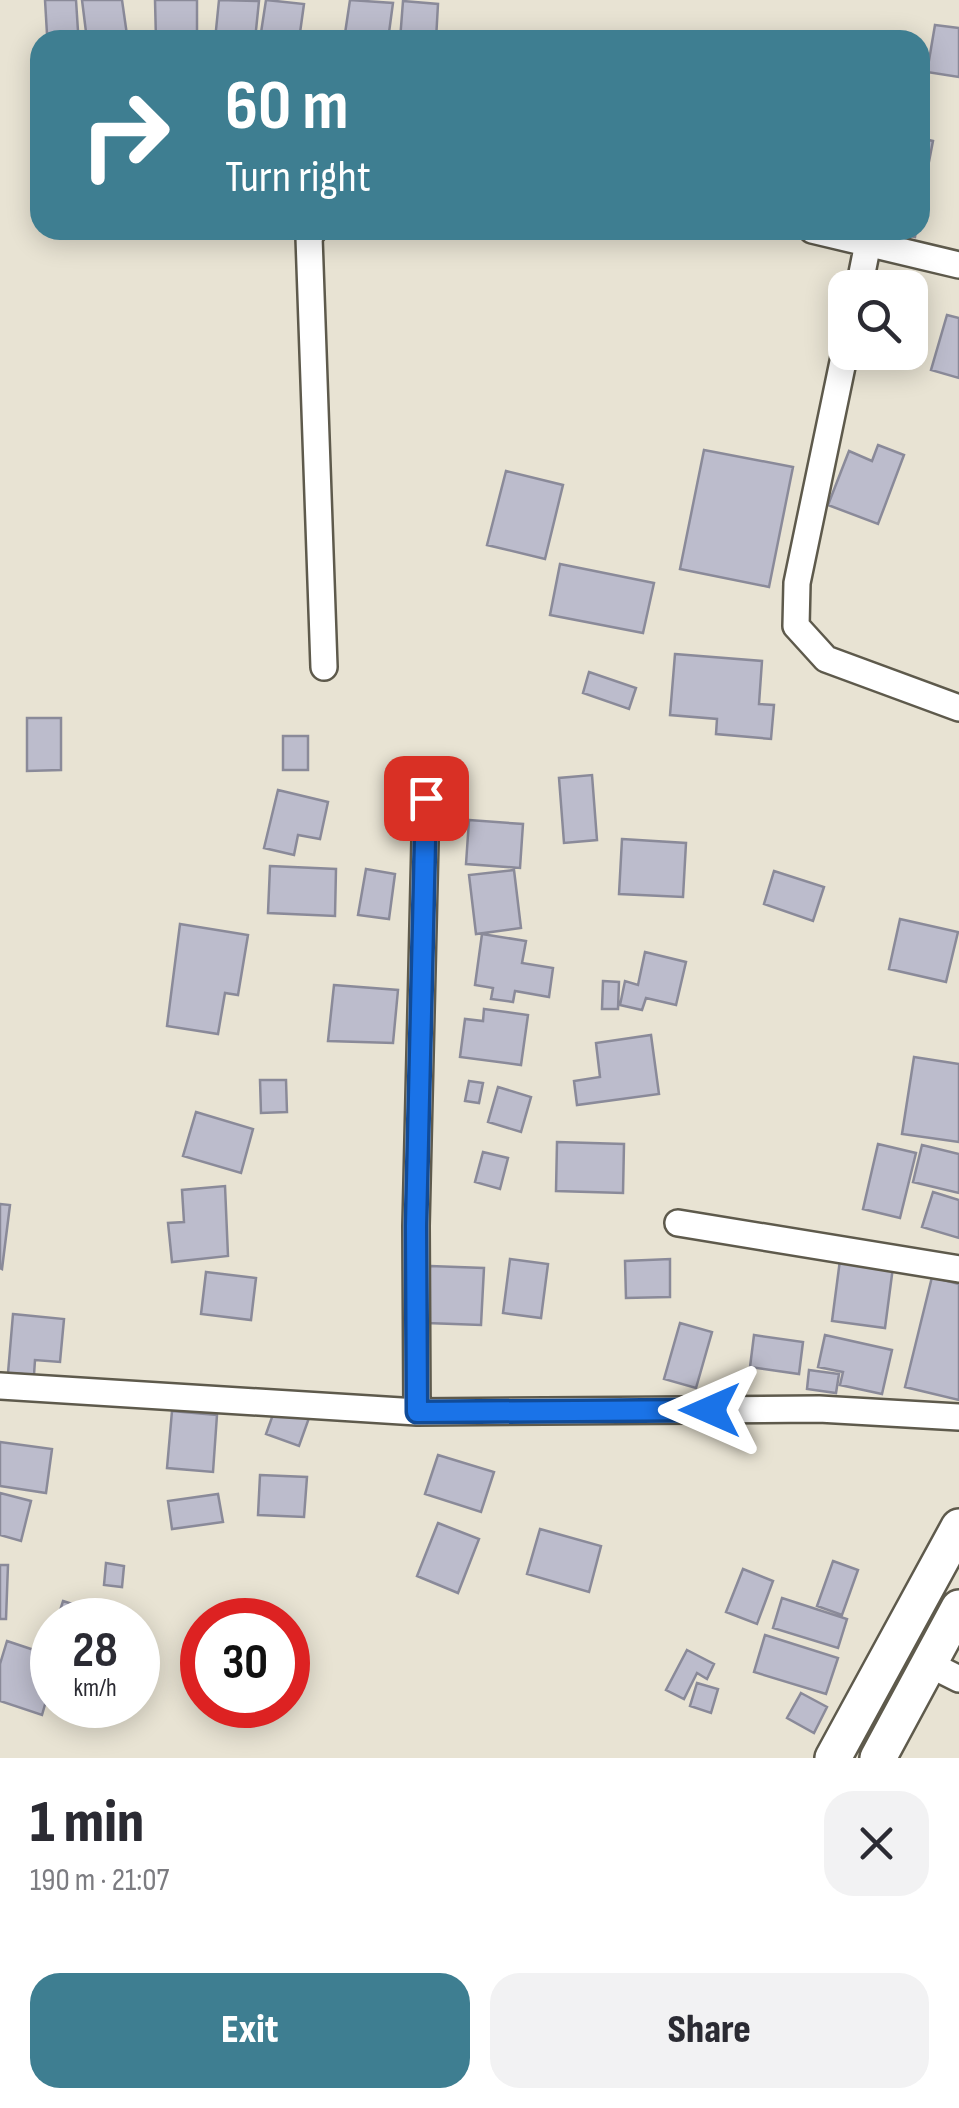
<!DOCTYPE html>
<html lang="en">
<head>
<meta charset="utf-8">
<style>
  body { margin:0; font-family:"Sofia Sans Condensed",sans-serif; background:#f2f2f3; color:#2b2b33; height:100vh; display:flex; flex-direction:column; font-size:38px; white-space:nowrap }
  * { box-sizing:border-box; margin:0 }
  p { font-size:32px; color:#7c7c81 }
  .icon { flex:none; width:55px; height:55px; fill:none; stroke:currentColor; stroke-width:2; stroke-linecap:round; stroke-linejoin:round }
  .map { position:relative; height:1758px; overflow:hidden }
  .panel { display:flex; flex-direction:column; background:#fff; flex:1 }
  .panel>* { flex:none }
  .banner { position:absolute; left:30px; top:30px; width:900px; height:210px; border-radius:30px; box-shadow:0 5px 25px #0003; background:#3e7e91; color:#fff; overflow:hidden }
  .buttons { position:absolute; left:828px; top:270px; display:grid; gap:20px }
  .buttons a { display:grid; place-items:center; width:100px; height:100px; border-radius:20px; background:#fff; box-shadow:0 5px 25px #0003; font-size:50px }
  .speed { position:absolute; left:30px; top:1598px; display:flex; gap:20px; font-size:50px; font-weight:700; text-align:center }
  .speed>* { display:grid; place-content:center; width:130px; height:130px; border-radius:50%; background:#fff; box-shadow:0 5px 25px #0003; line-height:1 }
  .speed small { font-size:25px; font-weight:400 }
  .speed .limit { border:15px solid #d22; background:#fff; color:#111 }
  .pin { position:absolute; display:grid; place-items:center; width:85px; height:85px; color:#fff; margin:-42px; border-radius:20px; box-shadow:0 5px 15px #0006 }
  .me { position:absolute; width:110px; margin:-55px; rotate:270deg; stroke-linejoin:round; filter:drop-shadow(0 0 8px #0008) }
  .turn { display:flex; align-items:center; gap:35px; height:210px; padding:0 30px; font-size:45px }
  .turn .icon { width:130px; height:130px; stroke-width:2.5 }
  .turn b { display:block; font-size:70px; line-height:85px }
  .round { display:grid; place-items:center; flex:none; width:105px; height:105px; border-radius:30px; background:#f2f2f3 }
  .head { display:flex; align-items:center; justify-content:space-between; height:170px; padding:0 30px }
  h1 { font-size:60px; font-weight:800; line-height:75px }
  .cta { display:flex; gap:20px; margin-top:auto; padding:20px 30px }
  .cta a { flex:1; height:115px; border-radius:30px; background:#3e7e91; color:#fff; font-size:40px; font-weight:800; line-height:115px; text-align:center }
  .cta a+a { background:#f2f2f3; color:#2b2b33 }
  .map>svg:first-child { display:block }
  .building { fill:#bcbccc; stroke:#8a8a99; stroke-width:2.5 }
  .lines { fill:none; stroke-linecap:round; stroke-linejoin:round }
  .minor-casing { stroke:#5e5a4c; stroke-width:30 }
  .secondary-casing { stroke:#5e5a4c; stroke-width:40 }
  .minor { stroke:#fff; stroke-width:25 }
  .secondary { stroke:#fff; stroke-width:35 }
  .route-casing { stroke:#114b97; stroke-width:25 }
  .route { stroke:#1a73e8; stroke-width:18 }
</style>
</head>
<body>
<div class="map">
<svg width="959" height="1758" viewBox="0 0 959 1758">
  <rect width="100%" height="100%" fill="#e8e3d3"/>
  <path class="building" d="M45,0H76L78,31L47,34Z
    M82,0H122L127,35L87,40Z
    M155,0H197V40H156Z
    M219,0L259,1L255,40H215Z
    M266,0L304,4L299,40L260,39Z
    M350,0L393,3L388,40H344Z
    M403,1L438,4L436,40H400Z
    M935,25L959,28V77L927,72Z
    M920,138L933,141L920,208Z
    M879,230H916L915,237Z
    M947,315L959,318V378L931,370Z
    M878,445L904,455L878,524L828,505L849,451L872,461Z
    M704,450L793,467L769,587L680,569Z
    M506,471L563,485L545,559L487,545Z
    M560,564L654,583L643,633L550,615Z
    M675,654L762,661L759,704L774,705L771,739L716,734L717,719L670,715Z
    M589,672L636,688L629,709L583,693Z
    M27,718H61V770L27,771Z
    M283,736H308V770H283Z
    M592,775L597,840L564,843L559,778Z
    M278,790L328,802L320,839L298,835L294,855L264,848Z
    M469,820L523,824L520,868L466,864Z
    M622,839L686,843L683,897L619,894Z
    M270,866L336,869L335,916L268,913Z
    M366,869L395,874L389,919L358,915Z
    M514,870L521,928L476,934L469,875Z
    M774,871L824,887L813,921L764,904Z
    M900,919L958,932L946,982L889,969Z
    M180,924L248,935L238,995L225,993L218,1034L167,1026Z
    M482,934L526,941L522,963L553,968L549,997L515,991L513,1002L491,999L493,988L475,985Z
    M645,952L686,962L676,1005L646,998L642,1010L620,1005L625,981L638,985Z
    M603,981L619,982L618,1009H602Z
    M334,985L398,990L393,1043L328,1041Z
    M484,1009L528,1015L521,1065L460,1057L465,1019L483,1021Z
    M651,1035L659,1094L577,1105L574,1081L600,1077L596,1043Z
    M914,1057L959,1064V1142L902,1134Z
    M260,1080H286L287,1112L261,1113Z
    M469,1081L483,1083L479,1103L465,1101Z
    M498,1087L531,1097L521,1132L488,1122Z
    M196,1112L253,1129L241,1173L183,1156Z
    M557,1142L624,1144L623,1193L556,1191Z
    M878,1144L916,1153L900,1218L863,1209Z
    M922,1145L959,1154V1193L913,1182Z
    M483,1152L508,1158L500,1189L475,1182Z
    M225,1186L228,1256L172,1262L168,1223L184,1222L182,1190Z
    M933,1192L959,1200V1238L922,1227Z
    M0,1204L10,1205L2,1269L0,1268Z
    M510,1259L548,1264L541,1318L503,1313Z
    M670,1259V1297L626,1298L625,1261Z
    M840,1260L893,1267L885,1328L832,1321Z
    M430,1266L484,1268L481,1325L427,1323Z
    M206,1272L256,1278L251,1320L201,1314Z
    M932,1277L959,1284V1400L905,1387Z
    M13,1314L64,1319L60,1362L35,1360L34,1375L8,1373Z
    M680,1323L712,1332L696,1388L664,1379Z
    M754,1335L803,1342L799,1374L750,1367Z
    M825,1335L892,1350L882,1394L840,1385L843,1372L818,1367Z
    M809,1370L839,1374L836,1393L807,1389Z
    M276,1406L309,1418L299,1446L266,1434Z
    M172,1411L217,1415L213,1472L167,1468Z
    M0,1442L52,1449L46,1493L0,1486Z
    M438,1455L494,1472L481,1512L425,1494Z
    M260,1475L307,1477L304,1517L258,1515Z
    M0,1493L31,1501L21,1541L0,1535Z
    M218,1494L223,1522L172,1529L168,1501Z
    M438,1523L479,1539L458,1593L417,1576Z
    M540,1529L601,1546L589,1592L527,1574Z
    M833,1561L858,1570L842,1615L817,1606Z
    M106,1563L124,1566L122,1587L104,1585Z
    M0,1565H8L6,1619H0Z
    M743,1569L773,1581L757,1624L726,1612Z
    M782,1598L847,1619L838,1648L773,1628Z
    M63,1601L98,1612L96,1620H57Z
    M765,1635L838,1658L826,1694L754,1672Z
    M7,1641L52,1656V1680L42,1715L0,1701V1664Z
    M687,1650L714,1664L707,1679L697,1673L684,1699L666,1690Z
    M697,1683L718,1689L711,1713L690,1706Z
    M801,1693L827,1707L814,1733L787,1718Z"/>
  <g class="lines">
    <defs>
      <path id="minor" d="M314,230L309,237L324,667
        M812,230L959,265
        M859,288L868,243
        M845,352L797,583L796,626L826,659L959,708
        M678,1223L959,1269
        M0,1386L417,1412L819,1409L959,1417
        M417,1412L416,1226L426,798
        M929,1664L959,1679"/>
      <path id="secondary" d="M833,1758L959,1527
        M878,1758L959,1608"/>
    </defs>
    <use href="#minor" class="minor-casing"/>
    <use href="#secondary" class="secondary-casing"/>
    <use href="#minor" class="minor"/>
    <use href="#secondary" class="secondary"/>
  </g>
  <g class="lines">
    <defs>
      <path id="route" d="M426,798L416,1226L417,1412L710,1410"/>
    </defs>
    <use href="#route" class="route-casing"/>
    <use href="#route" class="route"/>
  </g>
</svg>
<div class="buttons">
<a><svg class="icon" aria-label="search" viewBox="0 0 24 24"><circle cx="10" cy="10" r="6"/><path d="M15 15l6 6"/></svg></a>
</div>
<div class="speed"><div>28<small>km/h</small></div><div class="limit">30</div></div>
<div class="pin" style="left:426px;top:798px;background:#d93025"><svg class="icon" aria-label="arrive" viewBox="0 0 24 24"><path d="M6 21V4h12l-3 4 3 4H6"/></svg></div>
<svg class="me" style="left:710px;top:1410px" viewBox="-20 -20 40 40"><path d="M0-17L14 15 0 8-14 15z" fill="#1a73e8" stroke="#fff" stroke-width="4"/></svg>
<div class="banner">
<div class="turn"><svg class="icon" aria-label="right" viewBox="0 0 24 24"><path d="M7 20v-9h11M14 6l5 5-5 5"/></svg><div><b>60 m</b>Turn right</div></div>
</div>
</div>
<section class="panel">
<div class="head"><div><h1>1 min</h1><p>190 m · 21:07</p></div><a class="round"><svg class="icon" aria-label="close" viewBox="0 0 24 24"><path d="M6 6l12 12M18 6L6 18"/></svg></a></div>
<div class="cta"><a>Exit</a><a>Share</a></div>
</section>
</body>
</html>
